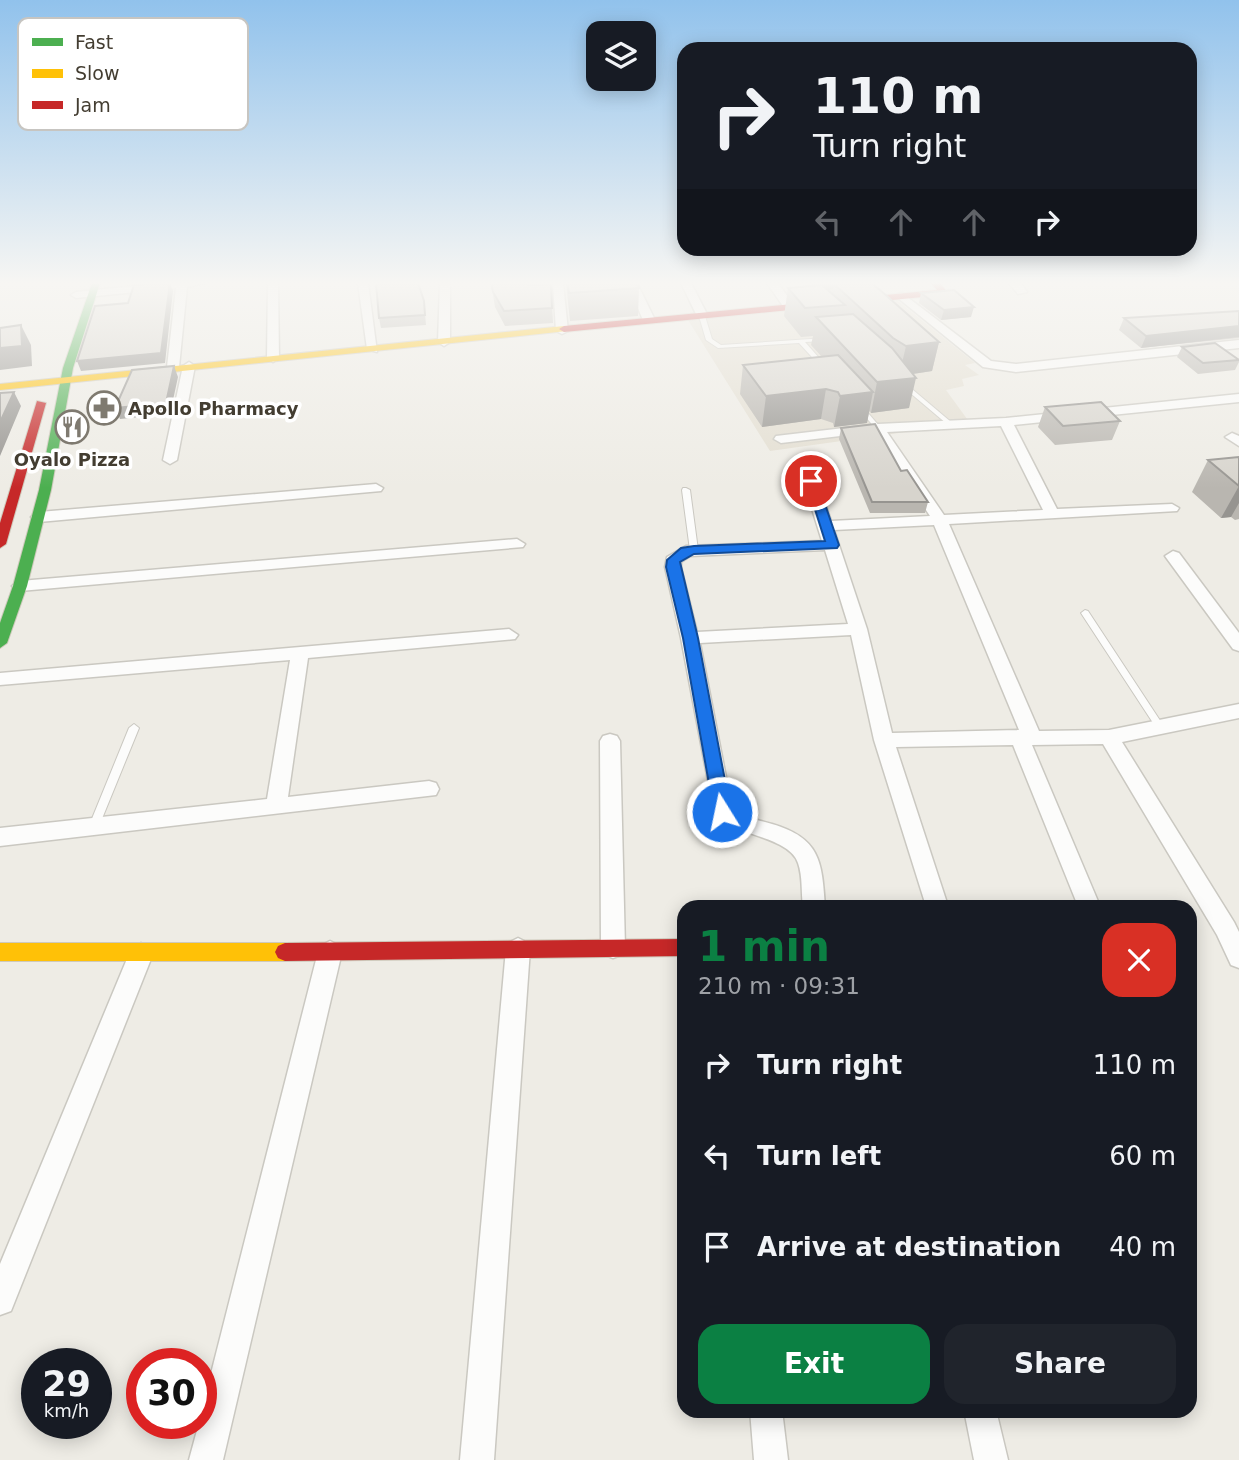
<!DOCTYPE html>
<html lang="en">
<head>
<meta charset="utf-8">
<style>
  body { margin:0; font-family:"DejaVu Sans",sans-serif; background:#20242c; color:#f1f3f6; height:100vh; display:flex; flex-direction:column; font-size:26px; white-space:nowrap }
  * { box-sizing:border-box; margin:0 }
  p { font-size:23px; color:#9ea1a6 }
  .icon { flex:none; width:38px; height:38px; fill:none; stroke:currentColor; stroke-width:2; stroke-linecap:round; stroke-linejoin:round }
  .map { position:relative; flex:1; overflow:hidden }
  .details { position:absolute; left:677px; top:900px; width:520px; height:518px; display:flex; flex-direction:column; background:#171b24; border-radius:21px; box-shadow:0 4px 18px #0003 }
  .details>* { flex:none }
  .top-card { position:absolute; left:677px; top:42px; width:520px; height:214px; border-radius:21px; box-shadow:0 4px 18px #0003; background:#171b24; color:#f1f3f6; overflow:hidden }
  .buttons { position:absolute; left:586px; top:21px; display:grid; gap:14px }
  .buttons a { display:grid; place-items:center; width:70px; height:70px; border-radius:14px; background:#171b24; box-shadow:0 4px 18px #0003; font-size:35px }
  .speed { position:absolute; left:21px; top:1348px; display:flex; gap:14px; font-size:35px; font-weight:700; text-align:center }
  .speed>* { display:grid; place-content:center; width:91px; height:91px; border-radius:50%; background:#171b24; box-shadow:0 4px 18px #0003; line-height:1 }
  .speed small { font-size:18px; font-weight:400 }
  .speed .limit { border:10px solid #d22; background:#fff; color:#111 }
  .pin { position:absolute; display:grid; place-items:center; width:60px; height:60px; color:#fff; margin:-30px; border:4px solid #fff; border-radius:50%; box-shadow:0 2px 7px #0007 }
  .me { position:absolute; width:77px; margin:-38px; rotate:350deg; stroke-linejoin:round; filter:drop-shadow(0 0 5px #0008) }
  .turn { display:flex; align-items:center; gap:24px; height:147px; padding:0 21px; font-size:32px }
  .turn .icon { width:91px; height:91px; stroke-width:2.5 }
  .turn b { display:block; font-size:49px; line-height:60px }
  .lanes { display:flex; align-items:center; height:66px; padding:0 21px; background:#0003; justify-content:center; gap:35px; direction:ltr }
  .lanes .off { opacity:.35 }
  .round { display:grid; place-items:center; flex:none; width:74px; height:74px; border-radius:21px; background:#20242c }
  .summary { display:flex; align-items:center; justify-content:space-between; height:119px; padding:0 21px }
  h1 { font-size:42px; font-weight:700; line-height:52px; color:#0b8043 }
  .cta { display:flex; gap:14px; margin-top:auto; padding:14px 21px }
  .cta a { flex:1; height:80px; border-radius:21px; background:#0b8043; color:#fff; font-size:28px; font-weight:700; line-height:80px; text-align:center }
  .cta a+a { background:#20242c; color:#f1f3f6 }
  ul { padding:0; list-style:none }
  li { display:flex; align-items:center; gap:21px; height:91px; padding:0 21px }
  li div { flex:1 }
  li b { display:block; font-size:26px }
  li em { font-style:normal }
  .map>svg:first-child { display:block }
  .residential { fill:#e3ded1 }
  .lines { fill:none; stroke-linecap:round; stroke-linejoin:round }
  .lane-casing { stroke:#cac8c1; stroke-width:2 }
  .street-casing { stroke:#cac8c1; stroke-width:3 }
  .fast-casing { stroke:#cec9bb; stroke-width:2 }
  .slow-casing { stroke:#cec9bb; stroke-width:2 }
  .jam-casing { stroke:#cec9bb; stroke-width:2 }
  .lane { fill:#fcfcfb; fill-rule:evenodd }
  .street { fill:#fcfcfb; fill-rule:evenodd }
  .fast { fill:#4caf50; fill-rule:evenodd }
  .slow { fill:#ffc107; fill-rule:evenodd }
  .jam { fill:#c62828; fill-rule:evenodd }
  .wall { fill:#b9b6b0 }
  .shaded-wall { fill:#969490 }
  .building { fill:#d7d4cd; stroke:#969490; stroke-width:2 }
  .route { fill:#1a73e8; stroke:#114b97; stroke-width:2 }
  .labels { text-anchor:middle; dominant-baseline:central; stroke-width:7; stroke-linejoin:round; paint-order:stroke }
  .far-poi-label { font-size:18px; font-weight:bold; fill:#433d31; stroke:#fff; text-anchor:start }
  .key { fill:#fff; stroke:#c7c5c1; stroke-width:2 }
  .key-label { font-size:19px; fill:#433d31 }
</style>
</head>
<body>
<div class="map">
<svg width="1239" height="1460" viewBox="0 0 1239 1460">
  <rect width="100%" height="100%" fill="#eeece5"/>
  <path class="residential" d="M898,301L975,363L965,365L979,375L962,379L964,386L946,390L970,423L770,451L688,320Z"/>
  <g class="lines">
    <defs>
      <path id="lane" d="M702,314L705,316L712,339L721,345L826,338L827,339L824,341L805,342L827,367L822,368L799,343L718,348L706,340L699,316Z
        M902,384H906L951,422V424H947L902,386Z
        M858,406H862L880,427V429H876L858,408Z
        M683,488H686L690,490L698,550L694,552L690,550L682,490Z
        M1085,610L1088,611L1163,725L1165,727L1163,729H1157L1081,613Z
        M134,724L139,728L99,826L98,829L94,830L90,829L89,826L129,728Z"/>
      <path id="street" d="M164,283H204L187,287L179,367L173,371L167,367L176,288L76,298L71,295L76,292Z
        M268,283H278L279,358L273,362L267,358Z
        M358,283H368L377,352L367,349Z
        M440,283H450V342L444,346L438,342Z
        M553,283H563L568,331L562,334L556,331Z
        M627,283H637L655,320L653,322L643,320Z
        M681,283H691L708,316L706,318H698Z
        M767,283H778L795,307L793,309H785Z
        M1009,283H1020L1027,292L1018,294Z
        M902,293L991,361L1016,364L1239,340V348L1016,372L983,367L898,298V294Z
        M189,362L195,366L177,460L170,464L163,460L183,366Z
        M1239,394V402L1014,425L1057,509L1172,504L1179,508L1177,511L949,524L1039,731L1109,730L1239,704V718L1122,742L1234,922L1239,932V968L1231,965L1217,935L1103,744L1032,745L1100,906H1078L1013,745L896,747L948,906H926L874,740L851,635L700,643L732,808C744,817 757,820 772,824C820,838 822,861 825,906H803C801,893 803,877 798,863C790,838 736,834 715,818L681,638L665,567L667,557L686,546L822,541L796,458L803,454L810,458L831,521L930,516L874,432L781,443L774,439L776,436L878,424L1006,418ZM1001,426L1043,510L944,515L887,432ZM934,525L1019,730L892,733L867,629L834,530ZM825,550L848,624L697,632L681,567V562L690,556Z
        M1232,433L1239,436V446L1225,437Z
        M376,484L383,488L381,491L39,522L31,517L39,512Z
        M517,539L525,544L523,547L20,591L12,586L20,581Z
        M1173,551L1179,553L1239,633V651L1233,649L1165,556Z
        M509,629L518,635L515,639L308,658L288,797L429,781L436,783L439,789L436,795L0,846V828L267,799L290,660L0,685V673Z
        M610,734L617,736L620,741L625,948L621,955L613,958L605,955L601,948L600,741L603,736Z
        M518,938L526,942L530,949L494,1460H460L506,949L510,942Z
        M330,941L338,945L342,952L223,1460H189L199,1423H201V1413L318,952L322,945Z
        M141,943L149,947L153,954L11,1311L0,1315V1264L129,954L133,947Z
        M750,1410H782L788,1460H754Z
        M964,1410H996L1008,1460H974Z"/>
      <path id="fast" d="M92,283H100L73,368L51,490L27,586L7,643L0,648V623L13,586L39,490L63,368Z"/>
      <path id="slow" d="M564,326L567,327V331L0,390V384Z
        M0,943H285L292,946L295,952L292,958L285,961H0Z"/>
      <path id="jam" d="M931,283H940L947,292L943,295L564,332L559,329L564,326L937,290Z
        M37,401L46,403L6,544L0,548V523Z
        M684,939V956L285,961L278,958L275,952L278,946L285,943Z"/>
    </defs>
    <use href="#lane" class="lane-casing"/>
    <use href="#street" class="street-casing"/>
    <use href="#fast" class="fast-casing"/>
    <use href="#slow" class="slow-casing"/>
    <use href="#jam" class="jam-casing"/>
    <use href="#lane" class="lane"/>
    <use href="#street" class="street"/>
    <use href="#fast" class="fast"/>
    <use href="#slow" class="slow"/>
    <use href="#jam" class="jam"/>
  </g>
  <path class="wall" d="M491,283L529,285L551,284L553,323L505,326L495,307Z
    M566,283H636L639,288L638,316L570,321Z
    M814,283H872L939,342L932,371L913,374L909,408L871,413L869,411L867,423L834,427L833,423L821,419L762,427L740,394L743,365L822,357L811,345L813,336L801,337L784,316L788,288L816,286Z
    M921,293L971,317L941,320L919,303Z
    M424,301L426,325L381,328L379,318Z
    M1239,311V338L1141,348L1119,330L1124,318Z
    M1182,347L1239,359V362L1235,370L1198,374L1177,357Z
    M1045,407L1120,421L1112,440L1055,445L1038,427Z
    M841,428L901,471L928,502L925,513H870L839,439Z
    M1239,457V519L1235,520L1231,517L1221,518L1192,492L1208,460Z"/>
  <path class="shaded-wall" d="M170,283L173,291L165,363L81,371L77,361Z
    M822,283H848L834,284L833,289L821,292Z
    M974,307L971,317L941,320L944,310Z
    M21,325L31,345L32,366L0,370V348Z
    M1239,326V337L1141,348L1146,336Z
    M939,342L932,371L899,376L906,346Z
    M174,366L178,377L170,414L120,419L115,408Z
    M916,378L909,408L871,413L877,382Z
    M826,389L821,419L762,427L766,396Z
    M14,392L21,406L0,456V422Z
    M873,392L867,423L834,427L840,396Z
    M1239,486V503L1231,517L1221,518Z"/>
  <path class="building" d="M156,283H170L161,353L77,361L95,306L128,303L134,285Z
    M376,283H418L424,301L425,315L379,318Z
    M491,283H529V285L551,284L552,308L504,311L493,292Z
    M567,283H636L639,288L569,293Z
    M842,283H872L939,342L906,346L893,338L834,284Z
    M822,285L845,305L805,308L788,288Z
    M954,290L974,307L944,310L921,293Z
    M1239,311V326L1146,336L1124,318Z
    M853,314L892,348L916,378L877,382L816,317Z
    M21,325L22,346L0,348V328Z
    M1215,343L1239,360L1203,363L1182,347Z
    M838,355L873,392L840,396L838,392L826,389L766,396L743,365Z
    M174,366L166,403L115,408L132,370Z
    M14,392L0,422V393Z
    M1101,402L1120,421L1063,426L1045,407Z
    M875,424L901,471L907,470L928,502H872L841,428Z
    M1239,457V486L1208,460Z"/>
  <linearGradient id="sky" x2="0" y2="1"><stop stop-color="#91c2ec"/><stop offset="0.58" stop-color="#f7f6f3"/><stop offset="1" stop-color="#f7f6f3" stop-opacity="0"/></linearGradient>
  <rect width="1239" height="488" fill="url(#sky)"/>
  <path class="route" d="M811,477L817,481L839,545L837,548L694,554L680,562L698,638L731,812L728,816H716L714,812L683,638L666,567L667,560L681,548L694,546L825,541L806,481Z"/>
  <defs>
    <symbol id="pharmacy-ring" viewBox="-11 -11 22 22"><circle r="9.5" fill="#fff" stroke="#7f7a70" stroke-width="1.5"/><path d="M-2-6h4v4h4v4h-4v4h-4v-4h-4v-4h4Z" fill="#7f7a70"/></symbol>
    <symbol id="restaurant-ring" viewBox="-11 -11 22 22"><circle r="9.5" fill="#fff" stroke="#7f7a70" stroke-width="1.5"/><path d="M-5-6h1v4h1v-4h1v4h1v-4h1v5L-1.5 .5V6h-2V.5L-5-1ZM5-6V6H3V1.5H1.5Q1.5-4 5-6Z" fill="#7f7a70"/></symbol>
  </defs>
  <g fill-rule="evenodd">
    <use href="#pharmacy-ring" x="85" y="389" width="38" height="38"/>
    <use href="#restaurant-ring" x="53" y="408" width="38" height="38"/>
  </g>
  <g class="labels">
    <g class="far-poi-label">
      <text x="128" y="408">Apollo Pharmacy</text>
      <text x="72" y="459" text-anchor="middle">Oyalo Pizza</text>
    </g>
  </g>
  <rect x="18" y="18" width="230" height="112" rx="10" class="key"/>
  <rect x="32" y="38" width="31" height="8" fill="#4caf50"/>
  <rect x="32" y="69" width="31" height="9" fill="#ffc107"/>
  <rect x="32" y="101" width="31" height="8" fill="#c62828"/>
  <g class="key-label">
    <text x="75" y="49">Fast</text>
    <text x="75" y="80">Slow</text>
    <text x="75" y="112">Jam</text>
  </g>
</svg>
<div class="buttons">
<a><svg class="icon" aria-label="layers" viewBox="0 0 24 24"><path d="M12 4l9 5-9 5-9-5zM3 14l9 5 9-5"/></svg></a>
</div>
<div class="speed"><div>29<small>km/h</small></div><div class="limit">30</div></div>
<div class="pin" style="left:811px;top:481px;background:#d93025"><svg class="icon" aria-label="arrive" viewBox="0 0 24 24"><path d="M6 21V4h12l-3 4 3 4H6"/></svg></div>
<svg class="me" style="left:722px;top:812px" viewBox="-20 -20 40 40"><circle r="17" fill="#1a73e8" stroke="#fff" stroke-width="3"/><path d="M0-11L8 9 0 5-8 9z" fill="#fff"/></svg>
<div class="top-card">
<div class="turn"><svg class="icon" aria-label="right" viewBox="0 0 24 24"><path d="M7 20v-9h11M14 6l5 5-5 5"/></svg><div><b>110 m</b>Turn right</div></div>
<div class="lanes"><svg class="icon off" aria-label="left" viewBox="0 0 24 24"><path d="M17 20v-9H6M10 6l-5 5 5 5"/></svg><svg class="icon off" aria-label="ahead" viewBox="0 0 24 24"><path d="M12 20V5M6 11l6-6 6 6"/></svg><svg class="icon off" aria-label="ahead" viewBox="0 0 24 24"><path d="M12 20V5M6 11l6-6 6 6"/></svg><svg class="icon" aria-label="right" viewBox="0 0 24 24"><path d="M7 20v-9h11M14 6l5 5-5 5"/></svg></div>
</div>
<section class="details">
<div class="summary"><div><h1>1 min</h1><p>210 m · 09:31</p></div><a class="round" style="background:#d93025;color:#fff"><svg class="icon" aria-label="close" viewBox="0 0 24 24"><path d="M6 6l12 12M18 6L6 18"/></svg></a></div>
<ul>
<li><svg class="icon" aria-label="right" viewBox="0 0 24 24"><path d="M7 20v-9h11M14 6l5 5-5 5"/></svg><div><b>Turn right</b></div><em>110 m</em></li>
<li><svg class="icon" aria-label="left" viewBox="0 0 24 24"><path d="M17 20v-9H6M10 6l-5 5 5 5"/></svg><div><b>Turn left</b></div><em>60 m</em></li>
<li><svg class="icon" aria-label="arrive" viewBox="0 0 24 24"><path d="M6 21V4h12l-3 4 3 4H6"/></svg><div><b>Arrive at destination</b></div><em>40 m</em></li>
</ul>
<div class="cta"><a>Exit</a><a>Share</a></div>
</section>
</div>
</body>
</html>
